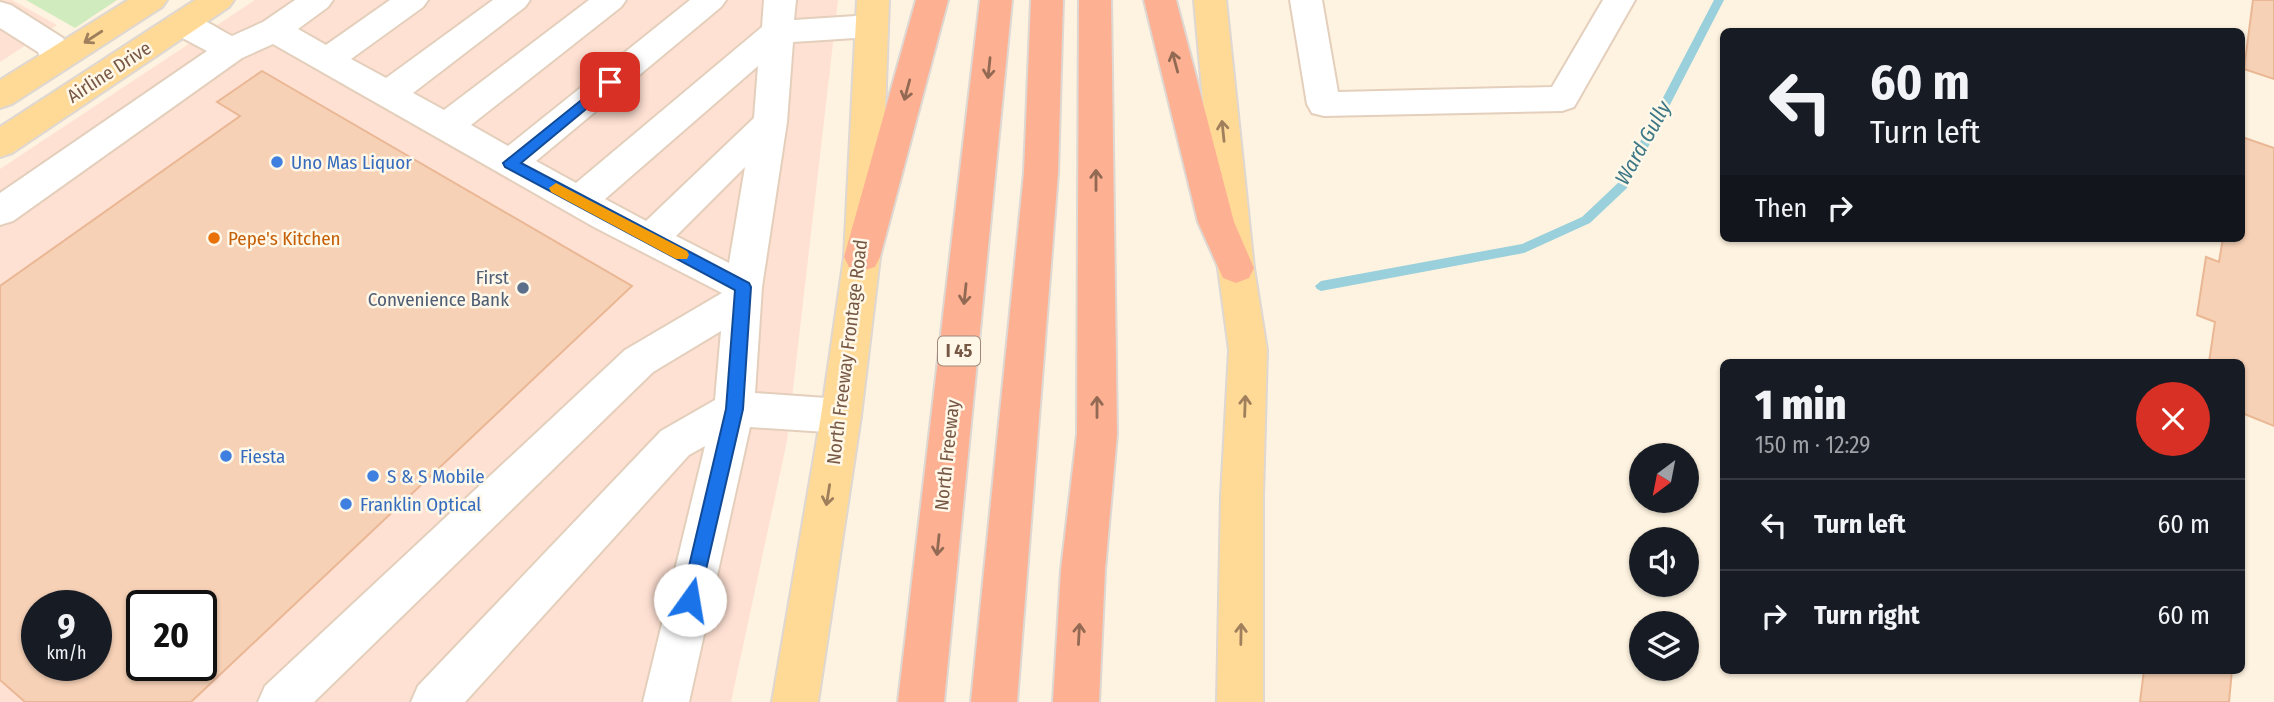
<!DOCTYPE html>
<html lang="en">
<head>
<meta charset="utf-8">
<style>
  body { margin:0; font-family:"Fira Sans Condensed",sans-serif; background:#242831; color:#f1f3f6; height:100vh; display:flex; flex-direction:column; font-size:26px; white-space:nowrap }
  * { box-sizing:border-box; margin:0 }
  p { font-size:23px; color:#9ea1a6 }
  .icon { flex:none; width:38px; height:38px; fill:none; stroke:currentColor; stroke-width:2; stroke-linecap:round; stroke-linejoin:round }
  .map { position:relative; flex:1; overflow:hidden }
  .side { position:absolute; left:1720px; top:359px; width:525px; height:315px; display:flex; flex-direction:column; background:#171b24; border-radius:10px; box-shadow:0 2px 5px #0004 }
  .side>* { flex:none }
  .hud { position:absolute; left:1720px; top:28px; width:525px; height:214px; border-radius:10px; box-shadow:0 2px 5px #0004; background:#171b24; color:#f1f3f6; overflow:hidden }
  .needle { width:46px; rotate:212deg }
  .buttons { position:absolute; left:1629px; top:443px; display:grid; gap:14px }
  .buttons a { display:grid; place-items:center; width:70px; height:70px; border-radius:50%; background:#171b24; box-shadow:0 2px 5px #0004; font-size:35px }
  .speed { position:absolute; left:21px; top:590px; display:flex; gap:14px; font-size:35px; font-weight:700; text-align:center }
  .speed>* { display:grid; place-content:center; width:91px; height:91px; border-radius:50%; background:#171b24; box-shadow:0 2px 5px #0004; line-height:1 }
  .speed small { font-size:18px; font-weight:400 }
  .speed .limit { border:4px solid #111; border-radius:10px; background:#fff; color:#111 }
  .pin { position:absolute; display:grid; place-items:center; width:60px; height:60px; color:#fff; margin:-30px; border-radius:14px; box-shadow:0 4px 10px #0006 }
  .me { position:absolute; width:77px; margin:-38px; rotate:13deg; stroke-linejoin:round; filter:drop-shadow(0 0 5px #0008) }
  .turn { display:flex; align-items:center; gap:24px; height:147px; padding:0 35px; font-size:32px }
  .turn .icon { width:91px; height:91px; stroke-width:2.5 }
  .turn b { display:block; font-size:49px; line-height:60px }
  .then { display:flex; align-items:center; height:66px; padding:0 35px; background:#0003; gap:14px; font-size:26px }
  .round { display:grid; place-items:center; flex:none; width:74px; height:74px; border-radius:37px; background:#242831 }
  .overview { display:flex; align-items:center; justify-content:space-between; height:119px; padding:0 35px }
  h1 { font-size:42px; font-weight:800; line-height:52px }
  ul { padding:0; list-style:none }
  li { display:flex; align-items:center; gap:21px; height:91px; padding:0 35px; border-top:2px solid #363941 }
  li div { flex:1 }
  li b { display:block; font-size:26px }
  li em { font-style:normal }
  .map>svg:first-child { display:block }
  .commercial { fill:#ffe1d3; fill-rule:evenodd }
  .green { fill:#d0ecbe }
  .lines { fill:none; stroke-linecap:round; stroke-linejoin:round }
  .stream { fill:#99d0db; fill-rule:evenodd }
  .building { fill:#f6d1b6; stroke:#eab795; stroke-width:2; fill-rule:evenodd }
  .minor-casing { stroke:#e3cfbb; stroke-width:4 }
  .major-casing { stroke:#ded7d2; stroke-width:4 }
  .highway-casing { stroke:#ded7d2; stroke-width:4 }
  .minor { fill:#fff; fill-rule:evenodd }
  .major { fill:#ffda96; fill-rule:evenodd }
  .highway { fill:#feb092; fill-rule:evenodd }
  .oneway { stroke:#a07f5d }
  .oneway2 { stroke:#926a54 }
  .route { fill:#1a73e8; stroke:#114b97; stroke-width:2 }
  .slow { fill:#f59e0b }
  .shop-dot { fill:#3f7fe0; stroke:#fff7e8; stroke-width:2.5 }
  .food-dot { fill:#e8710a; stroke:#fff7e8; stroke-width:2.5 }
  .service-dot { fill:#5c6f8a; stroke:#fff7e8; stroke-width:2.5 }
  .labels { text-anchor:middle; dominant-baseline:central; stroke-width:5; stroke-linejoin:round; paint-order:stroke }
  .shield { fill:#fff7e8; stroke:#a08876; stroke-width:2 }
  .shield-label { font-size:18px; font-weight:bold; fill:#775845 }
  .street-label { font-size:19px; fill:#775845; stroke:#fff7e8 }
  .shop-label { font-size:19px; fill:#366cbe; stroke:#fff7e8; text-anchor:start }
  .food-label { font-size:19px; fill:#c56008; stroke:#fff7e8; text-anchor:start }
  .service-label { font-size:19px; fill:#4e5e75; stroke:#fff7e8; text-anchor:end }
  .water-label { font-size:21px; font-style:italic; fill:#3b7785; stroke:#fff7e8 }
</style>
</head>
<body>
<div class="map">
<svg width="2274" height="702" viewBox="0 0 2274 702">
  <rect width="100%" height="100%" fill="#fef3e0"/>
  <path class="commercial" d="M0,0H12L57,25L0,62Z
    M255,0H838L787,441L731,702H0V169ZM37,606H96V665H37ZM142,606H201V665H142Z"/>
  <path class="green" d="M26,0H117L75,28Z"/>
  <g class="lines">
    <path class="stream" d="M1714,0H1724L1627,188L1590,223L1524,253L1321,291L1317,289L1315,286L1321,281L1522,244L1582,217L1619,182Z"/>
  </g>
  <path class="building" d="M2253,0H2274V79L2244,69Z
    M262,71L632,286L191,702H25L0,680V286L240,116L217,102ZM37,606H96V665H37ZM142,606H201V665H142Z
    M2242,137L2274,148V426L2242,413V362H2209L2215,322L2197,315L2206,257L2219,262L2223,238H2242Z
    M2144,670H2232L2229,702H2140Z"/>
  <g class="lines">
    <defs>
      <path id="minor" d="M295,0H333L328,7L298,29L326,45L390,0H428L423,7L351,59L386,78L493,0H530L525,7L413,93L444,110L589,0H626L621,7L471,125L508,146L690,0H726L721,7L536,161L576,183L762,27L764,0H796L794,20L871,15L882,18L887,26L882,34L871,37L793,42L787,122L762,287L755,393L841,399L855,404L861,416L855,428L841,433L750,427L689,702H643L705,446L689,455L465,702H411L418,686L661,431L715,400L721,331L653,372L314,702H258L265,686L625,350L722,293L594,227L273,44L242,58L13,221L0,225V193L207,51L171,32L166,24L171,16C193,10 213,26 232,36L263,22ZM758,66L754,118L646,221L605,199ZM745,167L729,263L676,236Z
        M1290,0H1322L1338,92L1552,87L1603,0H1635L1574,107L1562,111L1324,116L1312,113L1307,104Z
        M0,2L11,5L63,38L72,60L67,68L56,71L45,68L38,52L0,28Z"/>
      <path id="major" d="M128,0H167L162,7L12,104L0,108V80Z
        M195,0H234L229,7L12,153L0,157V127Z
        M857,0H889L880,257L861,416L818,702H772L821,416L844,257Z
        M1194,0H1226L1254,268L1267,350L1263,496V702H1217L1221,496L1229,350L1218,268Z"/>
      <path id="highway" d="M916,0H948L880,257L875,267L862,271L849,267L844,257Z
        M980,0H1012L944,702H898Z
        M1031,0H1063L1058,173L1017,702H971L1024,173Z
        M1079,0H1111L1117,434L1105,570L1099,702H1053L1061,570L1077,434Z
        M1144,0H1176L1234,222L1254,268L1249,278L1236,283L1223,278L1198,222Z"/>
    </defs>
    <use href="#minor" class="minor-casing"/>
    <use href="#major" class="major-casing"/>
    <use href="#highway" class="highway-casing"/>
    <use href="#minor" class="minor"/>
    <use href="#major" class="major"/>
    <use href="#highway" class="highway"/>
  </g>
  <defs><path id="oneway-shaft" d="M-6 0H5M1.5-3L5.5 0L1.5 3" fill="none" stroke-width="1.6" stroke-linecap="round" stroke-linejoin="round" transform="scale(1.75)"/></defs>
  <g class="oneway">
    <use href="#oneway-shaft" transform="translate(93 37) rotate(147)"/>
    <use href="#oneway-shaft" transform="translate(1223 131) rotate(-96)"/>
    <use href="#oneway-shaft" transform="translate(1245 406) rotate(-88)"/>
    <use href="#oneway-shaft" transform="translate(828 495) rotate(99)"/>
    <use href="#oneway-shaft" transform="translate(1241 634) rotate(-89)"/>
  </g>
  <g class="oneway2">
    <use href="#oneway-shaft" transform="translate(1175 62) rotate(-105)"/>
    <use href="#oneway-shaft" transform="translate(989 68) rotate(96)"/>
    <use href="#oneway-shaft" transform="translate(907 90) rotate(105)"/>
    <use href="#oneway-shaft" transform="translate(1096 180) rotate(-90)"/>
    <use href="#oneway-shaft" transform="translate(965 294) rotate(96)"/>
    <use href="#oneway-shaft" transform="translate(1097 407) rotate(-90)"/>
    <use href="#oneway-shaft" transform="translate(938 545) rotate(96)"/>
    <use href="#oneway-shaft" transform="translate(1079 634) rotate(-87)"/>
  </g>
  <path class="route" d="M610,77L615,78V85L521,163L749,283L751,287L743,409L699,600L696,606L690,608L683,606L681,600L726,409L735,290L505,167L503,163Z"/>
  <path class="slow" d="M556,183L687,251L689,255L687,259H676L551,192L549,188Z"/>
  <g class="shop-dot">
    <circle cx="277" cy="162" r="7"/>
    <circle cx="226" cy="456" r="7"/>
    <circle cx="373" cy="476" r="7"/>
    <circle cx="346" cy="504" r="7"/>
  </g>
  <circle class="food-dot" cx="214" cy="238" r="7"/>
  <circle class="service-dot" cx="523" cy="288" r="7"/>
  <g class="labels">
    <rect class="shield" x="938" y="336.5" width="42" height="29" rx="5"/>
    <g class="shield-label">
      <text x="959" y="351">I 45</text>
    </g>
    <g class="street-label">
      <text transform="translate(109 72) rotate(-33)">Airline Drive</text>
      <text transform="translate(847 352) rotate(-83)">North Freeway Frontage Road</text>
      <text transform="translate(947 455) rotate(-84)">North Freeway</text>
    </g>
    <g class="shop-label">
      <text x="291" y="162">Uno Mas Liquor</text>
      <text x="240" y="456">Fiesta</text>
      <text x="387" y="476">S &amp; S Mobile</text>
      <text x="360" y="504">Franklin Optical</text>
    </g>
    <g class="food-label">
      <text x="228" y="238">Pepe's Kitchen</text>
    </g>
    <g class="service-label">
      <text x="509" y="277">First<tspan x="509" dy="22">Convenience Bank</tspan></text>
    </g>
    <g class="water-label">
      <text transform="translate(1643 143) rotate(-61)">Ward Gully</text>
    </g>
  </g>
</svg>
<div class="buttons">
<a><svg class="needle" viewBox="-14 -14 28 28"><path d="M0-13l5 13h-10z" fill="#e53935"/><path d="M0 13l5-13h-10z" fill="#9ea1a6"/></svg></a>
<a><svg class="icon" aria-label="sound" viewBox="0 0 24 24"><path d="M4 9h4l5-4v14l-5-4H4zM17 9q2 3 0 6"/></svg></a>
<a><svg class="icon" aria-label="layers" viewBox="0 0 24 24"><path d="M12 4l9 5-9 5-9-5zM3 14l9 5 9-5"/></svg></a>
</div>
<div class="speed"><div>9<small>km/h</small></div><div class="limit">20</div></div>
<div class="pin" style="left:610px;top:82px;background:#d93025"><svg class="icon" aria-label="arrive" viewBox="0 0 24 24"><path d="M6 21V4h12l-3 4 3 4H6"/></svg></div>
<svg class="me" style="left:690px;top:600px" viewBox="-20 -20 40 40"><circle r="19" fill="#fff"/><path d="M0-13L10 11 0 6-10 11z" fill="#1a73e8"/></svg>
<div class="hud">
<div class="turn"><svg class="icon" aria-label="left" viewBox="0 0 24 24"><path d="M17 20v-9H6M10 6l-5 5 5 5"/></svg><div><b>60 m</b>Turn left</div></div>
<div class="then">Then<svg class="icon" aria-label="right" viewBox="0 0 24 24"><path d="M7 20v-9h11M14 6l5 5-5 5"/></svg></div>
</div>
<section class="side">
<div class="overview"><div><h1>1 min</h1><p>150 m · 12:29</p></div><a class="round" style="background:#d93025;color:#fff"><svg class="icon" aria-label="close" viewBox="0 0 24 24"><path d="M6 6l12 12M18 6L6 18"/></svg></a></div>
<ul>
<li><svg class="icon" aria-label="left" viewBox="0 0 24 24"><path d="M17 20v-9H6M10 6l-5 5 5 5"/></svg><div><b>Turn left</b></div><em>60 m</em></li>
<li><svg class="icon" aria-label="right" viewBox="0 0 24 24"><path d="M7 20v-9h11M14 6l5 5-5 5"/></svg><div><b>Turn right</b></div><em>60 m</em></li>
</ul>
</section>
</div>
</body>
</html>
